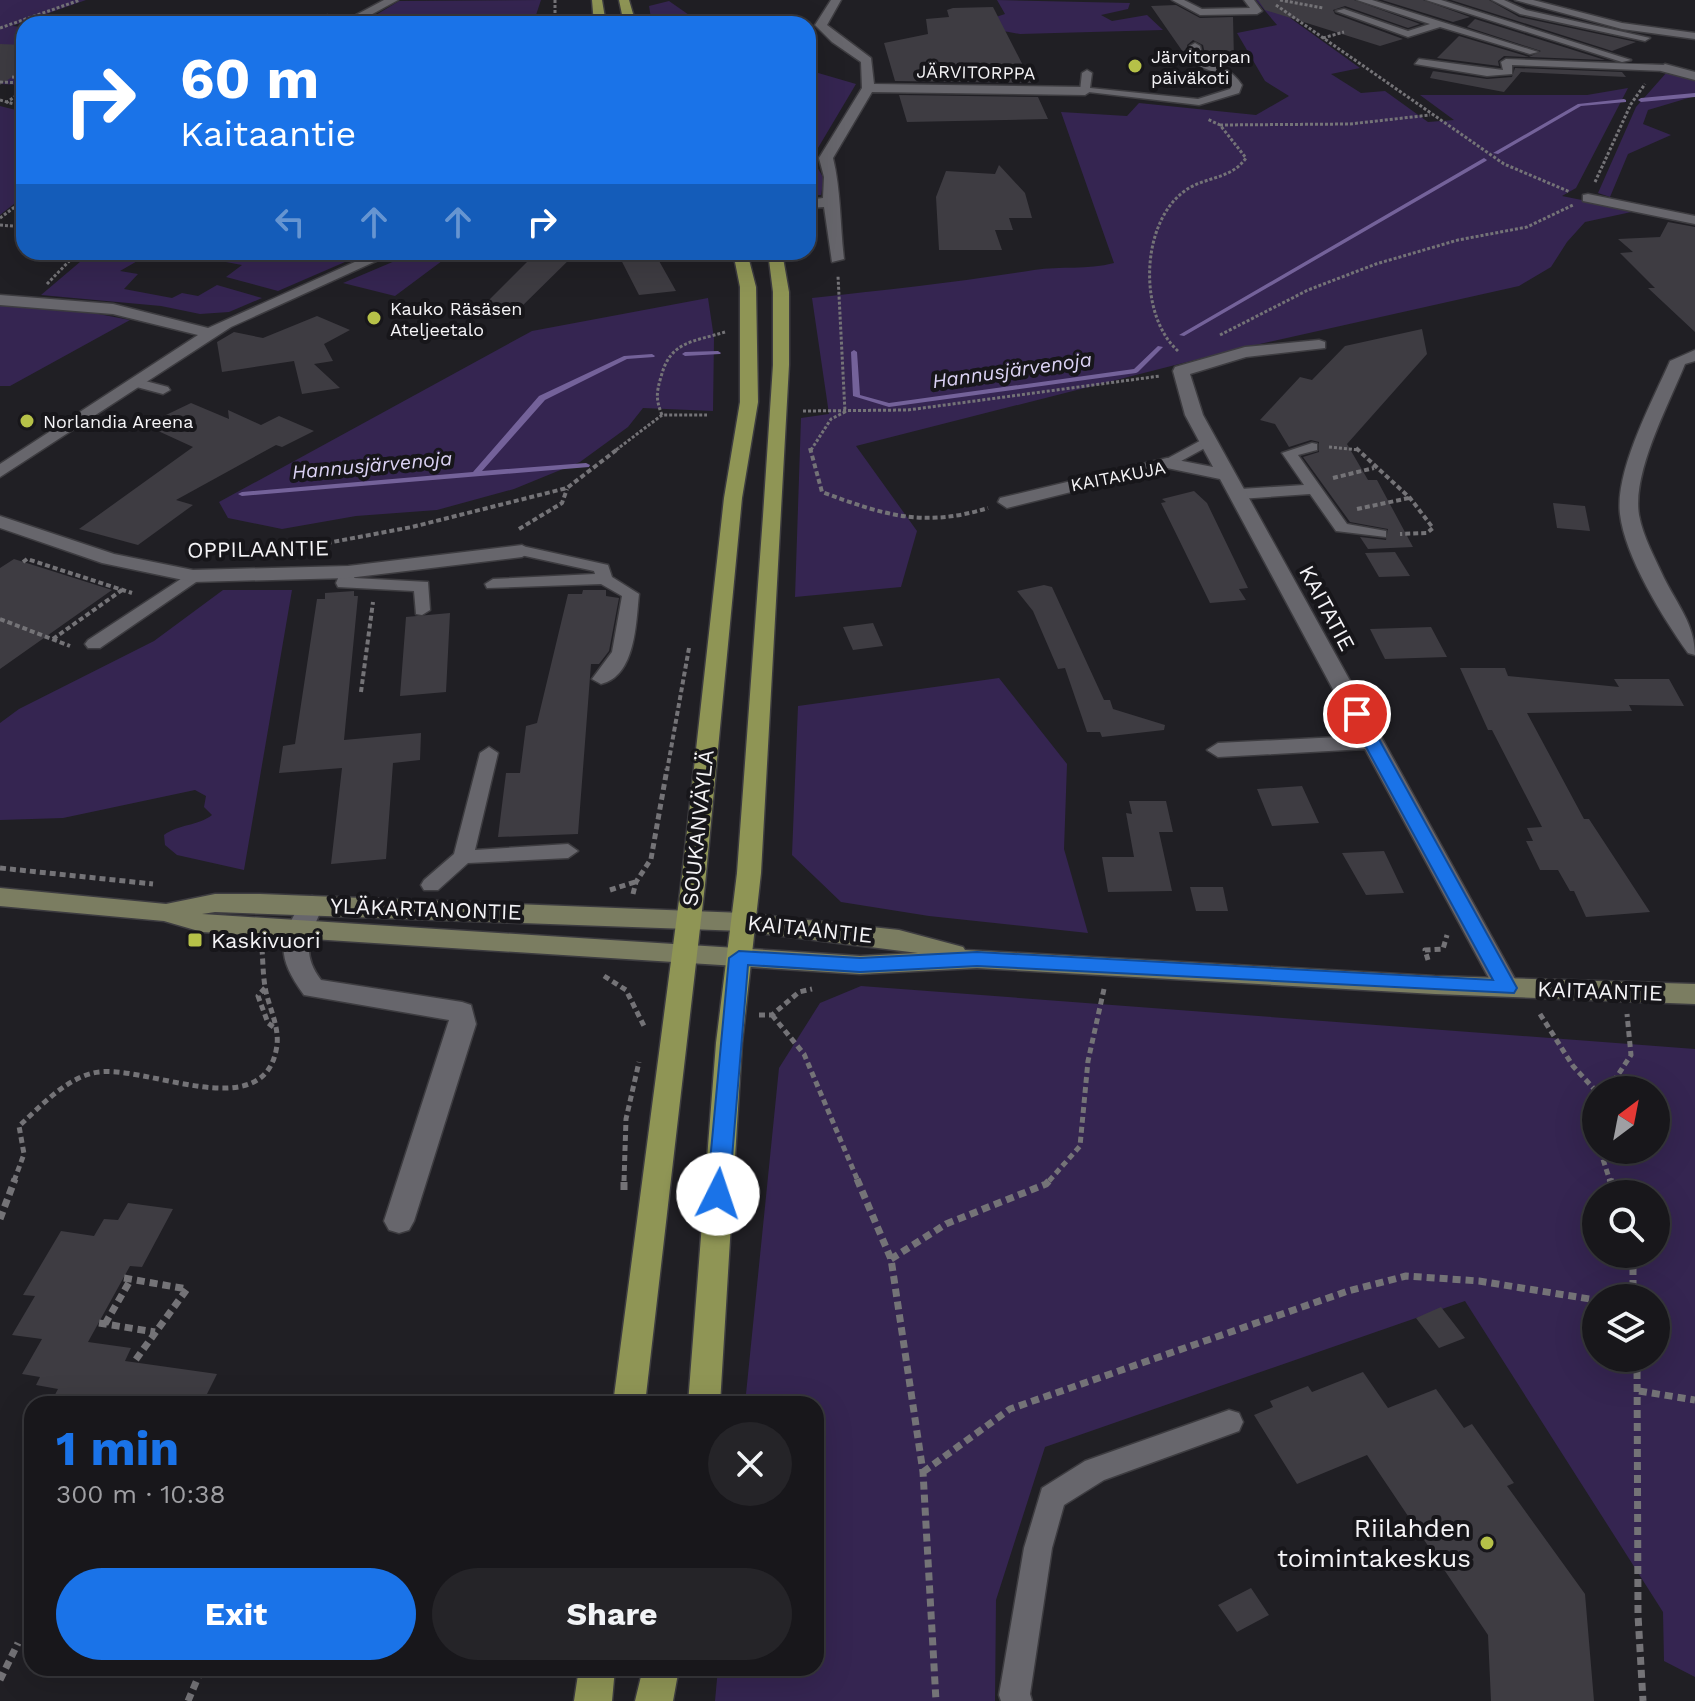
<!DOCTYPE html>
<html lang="en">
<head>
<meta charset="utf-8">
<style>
  body { margin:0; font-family:"Work Sans",sans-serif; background:#252428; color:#f1f3f6; height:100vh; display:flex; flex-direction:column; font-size:30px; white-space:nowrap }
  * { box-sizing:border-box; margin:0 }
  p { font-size:26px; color:#9f9fa3 }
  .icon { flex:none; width:44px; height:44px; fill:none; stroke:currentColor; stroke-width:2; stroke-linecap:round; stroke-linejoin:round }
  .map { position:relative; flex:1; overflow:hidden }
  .side { position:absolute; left:24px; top:1396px; width:800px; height:280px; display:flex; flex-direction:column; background:#18171b; border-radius:24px; box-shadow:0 8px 32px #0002,0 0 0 2px #36363a }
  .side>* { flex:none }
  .top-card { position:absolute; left:16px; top:16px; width:800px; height:244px; border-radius:24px; box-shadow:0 8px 32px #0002,0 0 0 2px #36363a; background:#1a73e8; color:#fff; overflow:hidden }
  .needle { width:52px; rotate:32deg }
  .fabs { position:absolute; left:1582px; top:1076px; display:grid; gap:16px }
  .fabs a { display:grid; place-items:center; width:88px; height:88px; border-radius:50%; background:#18171b; box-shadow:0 8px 32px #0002,0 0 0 2px #36363a; font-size:40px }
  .pin { position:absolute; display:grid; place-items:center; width:68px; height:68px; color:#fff; margin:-34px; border:4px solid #fff; border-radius:50%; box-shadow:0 2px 8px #0007 }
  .me { position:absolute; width:88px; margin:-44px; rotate:4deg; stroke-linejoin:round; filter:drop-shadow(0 0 6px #0008) }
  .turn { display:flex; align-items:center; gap:28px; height:168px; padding:0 32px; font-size:36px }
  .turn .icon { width:104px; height:104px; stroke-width:2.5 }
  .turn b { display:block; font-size:56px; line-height:68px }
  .lanes { display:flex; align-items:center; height:76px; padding:0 32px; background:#0003; justify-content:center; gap:40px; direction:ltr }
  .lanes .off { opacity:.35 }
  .round { display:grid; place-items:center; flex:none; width:84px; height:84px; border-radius:42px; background:#252428 }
  .head { display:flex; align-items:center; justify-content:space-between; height:136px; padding:0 32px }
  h1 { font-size:48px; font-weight:700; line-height:60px; color:#1a73e8 }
  .primary-button { display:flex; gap:16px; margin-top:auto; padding:16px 32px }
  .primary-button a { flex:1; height:92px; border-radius:48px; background:#1a73e8; color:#fff; font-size:32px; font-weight:700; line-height:92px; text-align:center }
  .primary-button a+a { background:#252428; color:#f1f3f6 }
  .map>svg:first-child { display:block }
  .green { fill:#352551; fill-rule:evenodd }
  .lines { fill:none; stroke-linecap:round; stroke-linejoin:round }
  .stream { fill:#74629a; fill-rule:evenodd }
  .building { fill:#3e3c42 }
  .lane-casing { stroke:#3d3c40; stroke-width:3 }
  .street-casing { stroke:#3d3c40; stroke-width:3 }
  .secondary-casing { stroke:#3d3c40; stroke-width:3 }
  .primary-casing { stroke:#3d3c40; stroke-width:3 }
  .path-far3 { stroke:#747377; stroke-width:3; stroke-dasharray:3 2; stroke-linecap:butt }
  .path-far2 { stroke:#747377; stroke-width:4; stroke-dasharray:5 3; stroke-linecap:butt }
  .path-far1 { stroke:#747377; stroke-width:5; stroke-dasharray:6 4; stroke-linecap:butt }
  .path { stroke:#747377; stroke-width:7; stroke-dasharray:8 5; stroke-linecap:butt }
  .lane { fill:#67666c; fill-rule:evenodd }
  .street { fill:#67666c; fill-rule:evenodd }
  .secondary { fill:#7b7d61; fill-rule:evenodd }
  .primary { fill:#8f9555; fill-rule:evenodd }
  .route { fill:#1a73e8; stroke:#114b97; stroke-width:2 }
  .poi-dot { fill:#b6c148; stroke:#17161a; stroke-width:3 }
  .labels { text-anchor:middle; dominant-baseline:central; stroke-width:8; stroke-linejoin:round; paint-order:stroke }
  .far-poi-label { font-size:18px; fill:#f4f3f6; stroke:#17161a; text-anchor:start }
  .far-street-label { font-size:18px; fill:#f4f3f6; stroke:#17161a }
  .far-water-label { font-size:20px; font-style:italic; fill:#dcd3f5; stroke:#17161a }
  .street-label { font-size:22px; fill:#f4f3f6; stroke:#17161a }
  .poi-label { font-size:22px; fill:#f4f3f6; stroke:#17161a; text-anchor:start }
  .near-poi-label { font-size:26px; fill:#f4f3f6; stroke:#17161a; text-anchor:end }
</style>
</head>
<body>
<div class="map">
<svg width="1695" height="1701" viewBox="0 0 1695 1701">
  <rect width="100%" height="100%" fill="#201f24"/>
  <path class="green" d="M0,0H86L12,26L24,27V85L0,84Z
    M541,0L536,15L543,24H443L371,18L399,1Z
    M997,0L1130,3L1128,9L1101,15L1112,21L1147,15L1163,30L1020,34L998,30L993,18L1005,14Z
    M1256,0H1265L1360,68L1331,74L1361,93L1385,91L1428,122L1454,120L1420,95H1587L1628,88L1576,188L1562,196L1636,211L1585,222L1567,242L1551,267L1519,286L1242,348L856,446L917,531L901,587L795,597L801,418L829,414L812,298C886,290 960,282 1034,270C1061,266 1087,270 1114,263L1061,112L1127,116L1139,103L1256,115L1289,96L1265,81L1237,33L1277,25Z
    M669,1L702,24H652L649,6Z
    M808,70L856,84L812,158L824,179L821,195H808Z
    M1667,72L1695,80V96L1648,110L1643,124L1671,135L1628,154L1610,197L1598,193L1636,107Z
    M0,106L24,112V196L0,215Z
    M125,252H368L278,291L226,277L242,265L183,254L169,260L146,256L120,271L138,274L124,289L172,298L182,293L198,296L217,285L262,298L229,312L200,314L161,306L41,295L87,256Z
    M416,252H454L395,296L343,283Z
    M708,298L714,338L713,411L643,408L628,427L580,462L514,489L437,510L356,516L282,529L228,518L219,502L532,331Z
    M0,304L88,312L130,320L10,386H0Z
    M223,590H292L244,870L177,855L165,845L164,835C179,824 198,826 212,815L204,807L206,796L195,790L63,818L0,820V723L19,709L154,641Z
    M999,678L1067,764L1064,849L1088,933L929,916L841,902L792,855L798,706Z
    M861,986L1695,1049V1677L1664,1661L1663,1612L1465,1301L1045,1447L996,1600L995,1701H715L718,1668H816V1404H745L779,1068L820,1003ZM1596,1090H1656V1150H1596ZM1596,1194H1656V1254H1596ZM1596,1298H1656V1358H1596Z"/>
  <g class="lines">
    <path class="stream" d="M1695,93V97L1641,102L1638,100L1641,98Z
      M1624,99L1626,100V102L1581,106L1498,154L1493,153L1578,104Z
      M1484,158L1487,160L1486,161L1184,336L1179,335Z
      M1158,346L1163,347L1138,372L1136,373L889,407L853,396L851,352L854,350L857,352L860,395L889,403L1134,369Z
      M718,351L721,353L720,354L685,356L682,354L685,352Z
      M652,354L655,356L654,357L627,359L545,400L482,471L586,463L590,465L589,467L242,496L238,494L242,492L473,472L539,396L624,356Z"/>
  </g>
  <path class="building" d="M1258,0H1354L1420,24L1408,28L1345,6L1333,10L1335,14L1403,39L1380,46L1265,10Z
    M1382,0H1423L1470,17L1453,22Z
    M1451,0H1489L1519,17L1636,42L1612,51Z
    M1176,5L1200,18L1233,17L1234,60L1223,65L1206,58L1203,45L1193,40L1187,45L1190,62L1151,6Z
    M993,7L1032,83L895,81L884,43L928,34L926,19L949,17L947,10L953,8Z
    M1475,19L1605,60L1529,57L1541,51L1467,27Z
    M1459,36L1529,57L1504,56L1498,61L1499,66L1437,58Z
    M0,44L24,45V69L0,85Z
    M1515,68L1622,72L1626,77L1521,72L1504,92L1430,78L1433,71L1426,70L1487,79L1512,77Z
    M899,95L1038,97L1048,119L907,122Z
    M999,165L1025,193L1032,218H1009L1013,230H995L1002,250H939L936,197L946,171L995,174Z
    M1668,222L1695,227V332L1648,288H1655L1620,253L1633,252L1618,239L1660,237Z
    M537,252H577L514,314L479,310Z
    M617,252H654L676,291L639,295Z
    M317,316L350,330L324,344L333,361L314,364L340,388L302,394L294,361L222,372L217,342L234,332L263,338Z
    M1422,329L1427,354L1347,444L1368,480H1377L1413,547L1368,549L1360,537L1386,540L1388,529L1350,522L1303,457L1319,452V442L1311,440L1289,447L1275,424L1260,420L1300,377L1312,380L1345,346Z
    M191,403L229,419L228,410L261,425L279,416L314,431L282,447L276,445L176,500L193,505L138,545L79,529L193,447L145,425Z
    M1194,491L1207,503L1248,588L1239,589L1246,600L1210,603L1161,503L1166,502L1162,499Z
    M1553,503L1585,506L1590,531L1557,528Z
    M1395,552L1410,576L1379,577L1365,553Z
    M14,559L112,590L0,669V568Z
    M1044,585L1052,587L1104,700H1110L1113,709L1165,725L1164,730L1102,737L1100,732H1087L1065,668L1058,669L1033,611L1017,591Z
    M583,590H606V596L619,598L609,651L599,664H591L578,834L498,837L506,773H520L526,726L537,723L568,594H582Z
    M354,591V596H358L344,740L421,733L420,760L393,763L386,859L331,864L342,768L279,773L283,746L295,744L317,599H325V593Z
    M450,613L446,692L400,696L406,617Z
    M873,623L883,646L853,650L843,627Z
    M1431,627L1447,657L1385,659L1370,629Z
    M1460,668H1505L1508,676L1619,687L1614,679H1669L1684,706L1629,705L1632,711L1527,713L1584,819H1589L1650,912L1586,917L1574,891H1570L1558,870H1540L1526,841H1533L1527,828L1542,827L1492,730H1488Z
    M1302,786L1319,823L1272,826L1257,789Z
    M1129,801H1166L1173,832H1159L1172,891L1108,892L1102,857H1134L1126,813L1132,814Z
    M1384,851L1404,893L1366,895L1342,853Z
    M1190,887H1223L1228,911H1196Z
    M128,1203L173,1209L142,1267L130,1266L88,1342L131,1348L125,1361L217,1374L202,1404H50L58,1389L36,1385L40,1377L22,1374L42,1339L12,1335L35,1296L23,1295L61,1231L94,1236L104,1219L118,1220Z
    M1441,1307L1465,1338L1439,1348L1416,1318Z
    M1363,1372L1388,1408L1436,1389L1464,1428L1472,1424L1514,1483L1507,1486L1585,1594L1594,1701H1491L1488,1635L1367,1455L1297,1484L1254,1415L1273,1407L1270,1401L1308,1386L1312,1392Z
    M1251,1588L1269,1615L1237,1632L1218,1605Z"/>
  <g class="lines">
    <defs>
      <path id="lane" d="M1172,0H1184L1202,9L1250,8L1244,0H1254L1262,11L1257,14L1200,15Z
        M1357,0H1372L1538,52L1530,54L1440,27L1408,37L1336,11L1344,9L1408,31L1430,24Z
        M1426,0H1441L1631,60L1622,62Z
        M1492,0H1504L1526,10L1650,38L1645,41L1520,14Z
        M1195,43L1200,46L1203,60C1219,66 1232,70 1242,85L1239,93L1199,105L1080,91L1082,73L1087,70L1092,73L1090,88L1198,99L1230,89L1232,85L1221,75L1194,64L1190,46Z
        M1419,59L1503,70L1501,62L1506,59L1665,65L1670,68L1665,71L1512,65V74L1487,76L1415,64Z
        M134,378L168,387L170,390L163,394L129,385L127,382Z
        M1209,436L1214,437V443L1172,466L1167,468L1159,463Z
        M1312,443L1317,444V450L1298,455L1347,524L1386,531V537L1336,531L1310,494L1240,499L1232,494L1240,489L1304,485L1282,453Z
        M522,546L608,565L612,577L639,594C636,622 636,676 601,684L592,679L612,652L622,596L601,584L487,588L485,584L493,579L595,574L594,571L516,554L514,551Z
        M348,567L356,572L354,578L428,582L430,610L422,615L416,614L414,591L338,587L336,583L342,569Z
        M193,571L199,572V580L100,648H88L85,644L88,640Z
        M489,747L498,753L475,850L568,844L578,851L568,858L468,863L438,890H424L421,885L424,880L454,854L480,753Z
        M1229,1410L1239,1413L1243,1422L1239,1431L1104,1480L1064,1505L1052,1548L1030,1694L1032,1701H1001L999,1695L1024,1548L1042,1488L1085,1461Z"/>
      <path id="street" d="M384,0H398L354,24H339Z
        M831,0H841L827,25L871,58L874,84L1085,87L1091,91L1085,95L872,92L833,158C841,190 840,226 844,259L832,262L824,207L808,208V200L823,198L824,177L819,158L862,88L861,62L832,42L815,25Z
        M1515,0H1533L1622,23L1695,33V39L1622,29Z
        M1665,64L1695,72V80L1661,71L1659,68Z
        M1588,194L1695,216V224L1583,201V195Z
        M377,252H396L231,327L0,477V464L198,335L113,314L0,305V295L113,304L208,328Z
        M1319,340L1325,342V348L1246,357L1190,374L1203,415L1520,988L1516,995H1498L1365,749L1218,757L1207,750L1218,743L1358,736L1220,479L1167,468L1007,508L998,502L1000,498L1167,458L1213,467L1185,415L1173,371L1175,367L1245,347Z
        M1695,350V361L1685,364C1669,404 1632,472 1639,515C1643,537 1655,558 1664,578C1677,604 1695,625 1695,655L1688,653C1663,618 1625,557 1620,514C1615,470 1652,402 1670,361Z
        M0,516L114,554L193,570L348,566L522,545L532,551L522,557L348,578L193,582L102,563L0,528Z
        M312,896L321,899L324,905C310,934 300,952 321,980L462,1002L471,1005L476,1024L414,1221L409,1230L399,1233L389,1230L384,1221L449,1020L304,995C275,955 279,940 303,899Z"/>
      <path id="secondary" d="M0,888L166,904L215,894H260L743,913L899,930L963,947L965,950L1435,976L1695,984V1004L1435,994L977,968L860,974L202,932L164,921L0,906ZM215,912L743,931L918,953L860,956L202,914Z"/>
      <path id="primary" d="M592,0H602L606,24H594Z
        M619,0H629L636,24H624Z
        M733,252H747L756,287L758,402L742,498L705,885L645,1404H613L681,885L724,498L740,402V287Z
        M768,252H782L789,292V365L761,873L742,1043L720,1404H688L716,1043L737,873L763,516L773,365V292Z
        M579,1668H615L612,1701H574Z
        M643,1668H679L673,1701H635Z"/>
    </defs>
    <use href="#lane" class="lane-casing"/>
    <use href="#street" class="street-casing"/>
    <use href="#secondary" class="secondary-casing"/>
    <use href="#primary" class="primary-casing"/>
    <path class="path-far3" d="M555,0V17L563,24
      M1280,0L1323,8
      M1276,5L1504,164L1570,192
      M229,24H306
      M309,24L328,15
      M0,28L80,0
      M1323,38L1344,32
      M12,77L24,78
      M0,82L24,83
      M0,100L24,107
      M6,103L24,90
      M1220,125L1350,124L1430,115
      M1595,182L1631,104L1645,84
      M0,218L24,200
      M0,225L24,227
      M47,284L78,252
      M1220,335L1308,290L1376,264L1458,240L1527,227L1573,205
      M1178,351C1139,316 1140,227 1182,193C1202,176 1230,181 1246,158L1220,125L1207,119
      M803,411L908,410L1160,376
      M662,415C656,400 656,393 661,377C670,341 693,342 725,332
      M1329,447L1359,450
      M616,450L662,415H707
      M811,450L831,419L845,412L838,276"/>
    <path class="path-far2" d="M810,448L822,492C884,515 923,528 988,508
      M1356,448L1410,498L1433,528L1427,533L1400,534
      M1333,478L1374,468
      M1357,509L1409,498
      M519,529L562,503L567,489
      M295,549L412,527L567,488L619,448
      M23,562L27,559L132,593
      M0,619L70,646
      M53,639L122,590
      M361,692L373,602
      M667,771L689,648"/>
    <path class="path-far1" d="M0,868L153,884
      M610,890L635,882
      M633,894L636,882L651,859L667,769
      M1428,960L1425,950L1443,949L1447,935
      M604,976L626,990L645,1028
      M265,988L258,996L268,1023L276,1029
      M1540,1014L1573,1066L1596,1091
      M759,1015H772L799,992L812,989
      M772,1015L804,1054L858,1181
      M1608,1090L1631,1055L1627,1014
      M1596,1123V1135
      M1600,1150L1610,1181
      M14,1181L24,1154L19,1126C40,1107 64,1080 93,1073C142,1061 266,1130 277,1045C279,1027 270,1009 266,992C263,978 263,963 262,949
      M624,1181L626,1119L639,1062
      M1049,1181L1080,1146L1088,1061L1104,989"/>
    <path class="path" d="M857,1179L891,1259L923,1472L936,1701
      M1610,1179L1615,1194
      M624,1190V1179
      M0,1219L15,1179
      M1633,1254V1298
      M891,1259L946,1224L1046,1184L1051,1179
      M124,1278L187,1289L134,1362
      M99,1323L155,1332
      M105,1324L131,1279
      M1637,1358L1638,1615L1643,1701
      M1639,1391L1695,1400
      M923,1472L1010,1409L1348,1291L1406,1276L1479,1281L1596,1300
      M0,1680L18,1643
      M188,1701L202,1668"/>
    <use href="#lane" class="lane"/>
    <use href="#street" class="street"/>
    <use href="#secondary" class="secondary"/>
    <use href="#primary" class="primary"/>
  </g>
  <path class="route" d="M1357,709L1365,714L1517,988L1514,993L977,966L860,972L748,965L729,1194L726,1200H711L707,1194L729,958L739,951L860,958L977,952L1493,980L1348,714Z"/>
  <g class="poi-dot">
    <circle cx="1135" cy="66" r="8"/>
    <circle cx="374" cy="318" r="8"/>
    <circle cx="27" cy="421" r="8"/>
    <rect x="187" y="932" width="16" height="16" rx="4"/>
    <circle cx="1487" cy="1543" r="8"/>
  </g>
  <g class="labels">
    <g class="far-poi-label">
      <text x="1151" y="56">Järvitorpan<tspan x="1151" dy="21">päiväkoti</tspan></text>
      <text x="390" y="308">Kauko Räsäsen<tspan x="390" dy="21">Ateljeetalo</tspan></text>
      <text x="43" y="421">Norlandia Areena</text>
    </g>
    <g class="far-street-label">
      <text transform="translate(976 72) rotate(1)">JÄRVITORPPA</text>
      <text transform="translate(1118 476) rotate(-11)">KAITAKUJA</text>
    </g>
    <g class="far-water-label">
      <text transform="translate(1012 370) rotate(-8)">Hannusjärvenoja</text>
      <text transform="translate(372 465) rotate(-5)">Hannusjärvenoja</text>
    </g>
    <g class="street-label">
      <text transform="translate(258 549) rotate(-1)">OPPILAANTIE</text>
      <text transform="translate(1327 608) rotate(62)">KAITATIE</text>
      <text transform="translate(698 828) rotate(-84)">SOUKANVÄYLÄ</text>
      <text transform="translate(426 909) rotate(2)">YLÄKARTANONTIE</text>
      <text transform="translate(810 929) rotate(6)">KAITAANTIE</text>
      <text transform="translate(1600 991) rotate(2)">KAITAANTIE</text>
    </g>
    <g class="poi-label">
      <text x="211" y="940">Kaskivuori</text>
    </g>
    <g class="near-poi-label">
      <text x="1471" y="1528">Riilahden<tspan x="1471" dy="30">toimintakeskus</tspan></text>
    </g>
  </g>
</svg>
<div class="fabs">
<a><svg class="needle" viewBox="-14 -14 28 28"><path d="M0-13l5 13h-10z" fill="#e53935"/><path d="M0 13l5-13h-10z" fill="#9f9fa3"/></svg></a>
<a><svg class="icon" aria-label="search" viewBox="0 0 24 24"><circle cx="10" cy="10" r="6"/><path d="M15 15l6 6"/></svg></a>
<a><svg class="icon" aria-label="layers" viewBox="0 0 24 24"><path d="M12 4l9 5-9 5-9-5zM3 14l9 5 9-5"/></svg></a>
</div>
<div class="pin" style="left:1357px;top:714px;background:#d93025"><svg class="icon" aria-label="arrive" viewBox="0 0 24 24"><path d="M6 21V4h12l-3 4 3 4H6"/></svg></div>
<svg class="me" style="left:718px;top:1194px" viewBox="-20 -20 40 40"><circle r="19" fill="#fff"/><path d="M0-13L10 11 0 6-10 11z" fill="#1a73e8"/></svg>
<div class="top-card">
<div class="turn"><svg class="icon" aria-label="right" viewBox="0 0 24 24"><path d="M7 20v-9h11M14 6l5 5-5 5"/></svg><div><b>60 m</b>Kaitaantie</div></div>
<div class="lanes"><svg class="icon off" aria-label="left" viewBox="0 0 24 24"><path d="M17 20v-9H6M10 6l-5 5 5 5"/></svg><svg class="icon off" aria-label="ahead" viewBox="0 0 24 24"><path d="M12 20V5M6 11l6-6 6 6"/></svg><svg class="icon off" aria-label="ahead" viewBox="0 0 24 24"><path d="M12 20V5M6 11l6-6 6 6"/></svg><svg class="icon" aria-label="right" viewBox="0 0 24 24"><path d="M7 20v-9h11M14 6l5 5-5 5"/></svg></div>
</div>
<section class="side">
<div class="head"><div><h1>1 min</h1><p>300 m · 10:38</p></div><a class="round"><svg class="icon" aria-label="close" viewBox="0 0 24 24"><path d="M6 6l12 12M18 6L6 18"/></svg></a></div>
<div class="primary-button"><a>Exit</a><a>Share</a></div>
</section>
</div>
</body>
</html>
